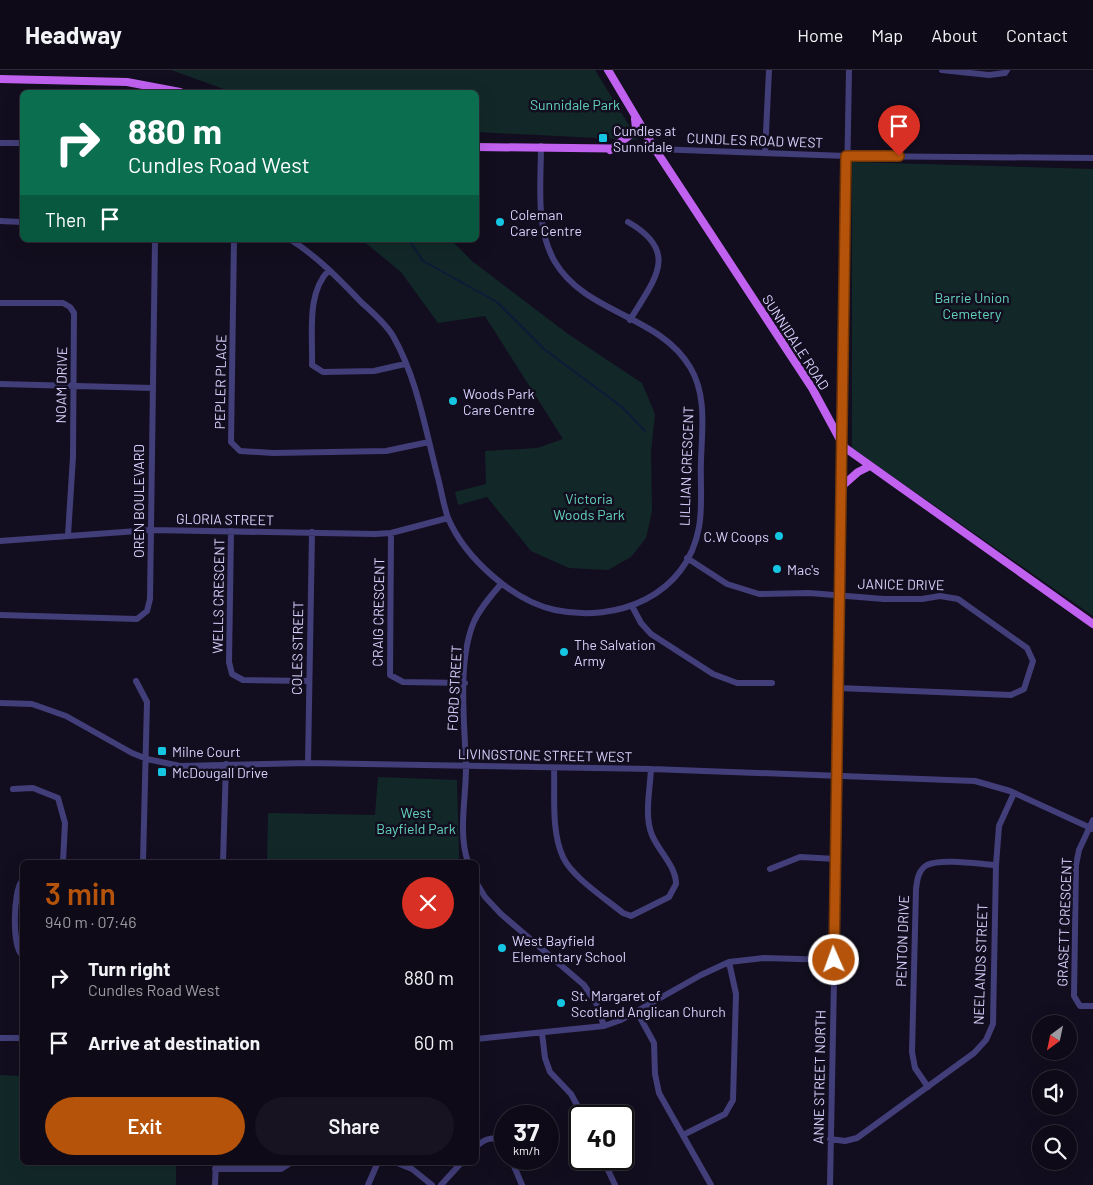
<!DOCTYPE html>
<html lang="en">
<head>
<meta charset="utf-8">
<style>
  body { margin:0; font-family:Barlow,sans-serif; background:#171320; color:#f1f3f6; height:100vh; display:flex; flex-direction:column; font-size:19px; white-space:nowrap }
  * { box-sizing:border-box; margin:0 }
  p { font-size:16px; color:#9b9aa1 }
  .icon { flex:none; width:28px; height:28px; fill:none; stroke:currentColor; stroke-width:2; stroke-linecap:round; stroke-linejoin:round }
  .map { position:relative; flex:1; overflow:hidden }
  .side { position:absolute; left:20px; top:790px; width:459px; height:305px; display:flex; flex-direction:column; background:#0e0a17; border-radius:8px; box-shadow:0 5px 20px #0002,0 0 0 1px #2e2b36 }
  .side>* { flex:none }
  .hud { position:absolute; left:20px; top:20px; width:459px; height:152px; border-radius:8px; box-shadow:0 5px 20px #0002,0 0 0 1px #2e2b36; background:#0b6e4f; color:#fff; overflow:hidden }
  .needle { width:32px; rotate:213deg }
  .fabs { position:absolute; left:1032px; top:945px; display:grid; gap:10px }
  .fabs a { display:grid; place-items:center; width:45px; height:45px; border-radius:50%; background:#0e0a17; box-shadow:0 5px 20px #0002,0 0 0 1px #2e2b36; font-size:25px }
  .speed { position:absolute; left:494px; top:1035px; display:flex; gap:10px; font-size:25px; font-weight:700; text-align:center }
  .speed>* { display:grid; place-content:center; width:65px; height:65px; border-radius:50%; background:#0e0a17; box-shadow:0 5px 20px #0002,0 0 0 1px #2e2b36; line-height:1 }
  .speed small { font-size:12px; font-weight:400 }
  .speed .limit { border:2px solid #111; border-radius:8px; background:#fff; color:#111 }
  .pin { position:absolute; display:grid; place-items:center; width:42px; height:42px; color:#fff; margin:-51px -21px; border-radius:50% 50% 50% 0; rotate:-45deg; box-shadow:0 0 5px #0007 }
  .pin .icon { rotate:45deg }
  .me { position:absolute; width:55px; margin:-28px; rotate:358deg; stroke-linejoin:round; filter:drop-shadow(0 0 4px #0008) }
  .turn { display:flex; align-items:center; gap:18px; height:105px; padding:0 25px; font-size:22px }
  .turn .icon { width:65px; height:65px; stroke-width:2.5 }
  .turn b { display:block; font-size:35px; line-height:42px }
  .then { display:flex; align-items:center; height:48px; padding:0 25px; background:#0003; gap:10px; font-size:19px }
  .round { display:grid; place-items:center; flex:none; width:52px; height:52px; border-radius:26px; background:#171320 }
  .summary { display:flex; align-items:center; justify-content:space-between; height:85px; padding:0 25px }
  h1 { font-size:30px; font-weight:600; line-height:38px; color:#b45309 }
  .primary-button { display:flex; gap:10px; margin-top:auto; padding:10px 25px }
  .primary-button a { flex:1; height:58px; border-radius:30px; background:#b45309; color:#fff; font-size:20px; font-weight:600; line-height:58px; text-align:center }
  .primary-button a+a { background:#171320; color:#f1f3f6 }
  ul { padding:0; list-style:none }
  li { display:flex; align-items:center; gap:15px; height:65px; padding:0 25px }
  li div { flex:1 }
  li b { display:block; font-size:19px }
  li em { font-style:normal }
  header { display:flex; align-items:center; gap:30px; box-sizing:border-box; height:70px; padding:0 25px; background:#0e0a17; border-bottom:1px solid #2e2b36 }
  header strong { font-size:24px }
  nav { display:flex; gap:28px; margin-inline-start:auto; font-size:18px }
  .map>svg:first-child { display:block }
  .green { fill:#122828 }
  .lines { fill:none; stroke-linecap:round; stroke-linejoin:round }
  .stream { stroke:#0d1b39; stroke-width:2 }
  .minor { stroke:#423e79; stroke-width:6 }
  .major { stroke:#c061f0; stroke-width:8 }
  .route-casing { stroke:#753606; stroke-width:12 }
  .route { stroke:#b45309; stroke-width:9 }
  .poi-dot { fill:#15c6e2; stroke:#120e1f; stroke-width:2 }
  .labels { text-anchor:middle; dominant-baseline:central; stroke-width:5; stroke-linejoin:round; paint-order:stroke }
  .park-label { font-size:14px; fill:#64d3bc; stroke:#120e1f }
  .poi-label { font-size:14px; fill:#d7d0fb; stroke:#120e1f; text-anchor:start }
  .street-label { font-size:14px; fill:#d7d0fb; stroke:#120e1f }
</style>
</head>
<body>
<header>
<strong>Headway</strong>
<nav><a>Home</a><a>Map</a><a>About</a><a>Contact</a></nav>
</header>
<div class="map">
<svg width="1093" height="1115" viewBox="0 0 1093 1115">
  <rect width="100%" height="100%" fill="#120e1f"/>
  <path class="green" d="M171,0H595L638,70L476,62V22H232Z
    M852,92L1093,99V546L852,378Z
    M362,170H451L472,191L568,264L642,313L655,344L651,382L652,441L646,468L631,487L608,500L569,498L531,481L487,427L458,435L455,422L486,414L485,381L537,378L563,369L485,246L438,253L401,202Z
    M378,707L457,710L459,788L451,792H267L268,743L375,745Z
    M0,1005L22,1006V1092L176,1093V1115H0Z"/>
  <g class="lines">
    <path class="stream" d="M409,170L423,191L497,232L544,279L622,337L645,361"/>
    <path class="minor" d="M942,0L989,5L1005,3L1007,0
      M0,73H22
      M655,79L847,86L1093,88
      M765,83L769,0
      M0,151L22,152
      M628,152C681,182 654,210 630,250
      M234,170L231,372L240,381L273,383L386,381L429,372
      M291,170C318,187 340,210 362,233C373,243 385,253 393,266C417,308 425,358 437,404C441,418 443,434 448,448C465,488 513,531 555,540C617,553 687,526 699,457C703,436 700,412 701,390C702,359 707,325 690,297C659,245 586,244 555,192C535,158 541,113 541,76
      M329,200C306,223 313,264 312,295L323,302L374,301L405,294
      M0,233H63L70,237L74,243L73,387L68,465
      M0,314L153,318
      M231,461L229,592L232,604L243,610L309,611
      M391,463L390,605L403,612L465,613
      M0,471L151,460L375,464L391,463L448,448
      M687,488L727,514L759,524L809,523L884,529H922L940,526L958,529L1027,578L1033,591L1024,619L1011,625L838,618
      M632,536L641,553L651,564L713,604L737,613H772
      M0,545L137,549L147,541L150,529L155,170
      M136,611L147,632L143,792
      M0,633L32,634L66,646L132,683L147,689L180,696L308,693L651,699L975,711L1010,721L1093,759
      M308,693L312,462
      M554,698C555,726 551,761 563,787C572,807 606,829 623,843L631,846L669,827L676,814C676,796 659,782 652,765C644,746 650,720 651,699
      M13,719L33,718L58,728L65,753L63,792
      M1093,750L1079,780L1076,795L1074,926L1080,936H1093
      M223,792L226,694
      M468,792C458,764 466,728 466,698C465,655 457,595 473,554C479,539 491,526 501,514
      M770,799L800,787L836,789
      M22,811C13,821 12,876 22,885
      M476,812L485,827L501,844L584,915L596,933L604,956
      M637,942L654,973L655,1004L659,1023L711,1115
      M542,963L545,988L550,1002L571,1024L583,1046
      M0,968H22
      M476,969L604,956L621,950L701,905L729,892L764,888L834,890
      M928,1017L915,998L912,982L916,819C917,811 918,800 927,795C941,788 980,794 996,795
      M683,1065L725,1044L733,1030L736,924L729,892
      M830,1069L845,1071L857,1068L974,983L986,970L993,954L996,795L999,756L1014,723
      M476,1077C485,1068 496,1064 505,1076
      M511,1089L522,1115
      M603,1089L615,1115
      M395,1092L412,1099L432,1115
      M215,1099H281L292,1092
      M215,1115L216,1092
      M368,1115L378,1092
      M441,1115L462,1092
      M830,1115L838,706L837,683L849,0"/>
    <path class="major" d="M608,0L655,79L812,318L844,377L1093,554
      M0,9L127,12L180,22
      M476,77L655,79
      M610,80L630,65L636,58L635,49
      M841,417L858,402L870,396"/>
  </g>
  <g class="lines">
    <defs>
      <path id="route" d="M834,890L846,86H899"/>
    </defs>
    <use href="#route" class="route-casing"/>
    <use href="#route" class="route"/>
  </g>
  <g class="poi-dot">
    <rect x="598" y="63" width="10" height="10" rx="2.5"/>
    <circle cx="500" cy="152" r="5"/>
    <circle cx="453" cy="331" r="5"/>
    <circle cx="779" cy="466" r="5"/>
    <circle cx="777" cy="499" r="5"/>
    <circle cx="564" cy="582" r="5"/>
    <rect x="157" y="676" width="10" height="10" rx="2.5"/>
    <rect x="157" y="697" width="10" height="10" rx="2.5"/>
    <circle cx="502" cy="878" r="5"/>
    <circle cx="561" cy="933" r="5"/>
  </g>
  <g class="labels">
    <g class="park-label">
      <text x="575" y="34">Sunnidale Park</text>
      <text x="972" y="227">Barrie Union<tspan x="972" dy="16">Cemetery</tspan></text>
      <text x="589" y="428">Victoria<tspan x="589" dy="16">Woods Park</tspan></text>
      <text x="416" y="742">West<tspan x="416" dy="16">Bayfield Park</tspan></text>
    </g>
    <g class="poi-label">
      <text x="613" y="60">Cundles at<tspan x="613" dy="16">Sunnidale</tspan></text>
      <text x="510" y="144">Coleman<tspan x="510" dy="16">Care Centre</tspan></text>
      <text x="463" y="323">Woods Park<tspan x="463" dy="16">Care Centre</tspan></text>
      <text x="769" y="466" text-anchor="end">C.W Coops</text>
      <text x="787" y="499">Mac's</text>
      <text x="574" y="574">The Salvation<tspan x="574" dy="16">Army</tspan></text>
      <text x="172" y="681">Milne Court</text>
      <text x="172" y="702">McDougall Drive</text>
      <text x="512" y="870">West Bayfield<tspan x="512" dy="16">Elementary School</tspan></text>
      <text x="571" y="925">St. Margaret of<tspan x="571" dy="16">Scotland Anglican Church</tspan></text>
    </g>
    <g class="street-label">
      <text transform="translate(755 70) rotate(2)">CUNDLES ROAD WEST</text>
      <text transform="translate(796 272) rotate(57)">SUNNIDALE ROAD</text>
      <text transform="translate(220 312) rotate(-89)">PEPLER PLACE</text>
      <text transform="translate(61 315) rotate(-89)">NOAM DRIVE</text>
      <text transform="translate(686 396) rotate(-88)">LILLIAN CRESCENT</text>
      <text transform="translate(138 431) rotate(-90)">OREN BOULEVARD</text>
      <text transform="translate(225 449) rotate(1)">GLORIA STREET</text>
      <text transform="translate(901 514) rotate(1)">JANICE DRIVE</text>
      <text transform="translate(218 526) rotate(-89)">WELLS CRESCENT</text>
      <text transform="translate(378 542) rotate(-89)">CRAIG CRESCENT</text>
      <text transform="translate(297 578) rotate(-89)">COLES STREET</text>
      <text transform="translate(454 618) rotate(-87)">FORD STREET</text>
      <text transform="translate(545 685) rotate(1)">LIVINGSTONE STREET WEST</text>
      <text transform="translate(1064 852) rotate(-88)">GRASETT CRESCENT</text>
      <text transform="translate(902 871) rotate(-88)">PENTON DRIVE</text>
      <text transform="translate(980 894) rotate(-88)">NEELANDS STREET</text>
      <text transform="translate(819 1007) rotate(-89)">ANNE STREET NORTH</text>
    </g>
  </g>
</svg>
<div class="fabs">
<a><svg class="needle" viewBox="-14 -14 28 28"><path d="M0-13l5 13h-10z" fill="#e53935"/><path d="M0 13l5-13h-10z" fill="#9b9aa1"/></svg></a>
<a><svg class="icon" aria-label="sound" viewBox="0 0 24 24"><path d="M4 9h4l5-4v14l-5-4H4zM17 9q2 3 0 6"/></svg></a>
<a><svg class="icon" aria-label="search" viewBox="0 0 24 24"><circle cx="10" cy="10" r="6"/><path d="M15 15l6 6"/></svg></a>
</div>
<div class="speed"><div>37<small>km/h</small></div><div class="limit">40</div></div>
<div class="pin" style="left:899px;top:86px;background:#d93025"><svg class="icon" aria-label="arrive" viewBox="0 0 24 24"><path d="M6 21V4h12l-3 4 3 4H6"/></svg></div>
<svg class="me" style="left:834px;top:890px" viewBox="-20 -20 40 40"><circle r="17" fill="#b45309" stroke="#fff" stroke-width="3"/><path d="M0-11L8 9 0 5-8 9z" fill="#fff"/></svg>
<div class="hud">
<div class="turn"><svg class="icon" aria-label="right" viewBox="0 0 24 24"><path d="M7 20v-9h11M14 6l5 5-5 5"/></svg><div><b>880 m</b>Cundles Road West</div></div>
<div class="then">Then<svg class="icon" aria-label="arrive" viewBox="0 0 24 24"><path d="M6 21V4h12l-3 4 3 4H6"/></svg></div>
</div>
<section class="side">
<div class="summary"><div><h1>3 min</h1><p>940 m · 07:46</p></div><a class="round" style="background:#d93025;color:#fff"><svg class="icon" aria-label="close" viewBox="0 0 24 24"><path d="M6 6l12 12M18 6L6 18"/></svg></a></div>
<ul>
<li><svg class="icon" aria-label="right" viewBox="0 0 24 24"><path d="M7 20v-9h11M14 6l5 5-5 5"/></svg><div><b>Turn right</b><p>Cundles Road West</p></div><em>880 m</em></li>
<li><svg class="icon" aria-label="arrive" viewBox="0 0 24 24"><path d="M6 21V4h12l-3 4 3 4H6"/></svg><div><b>Arrive at destination</b></div><em>60 m</em></li>
</ul>
<div class="primary-button"><a>Exit</a><a>Share</a></div>
</section>
</div>
</body>
</html>
